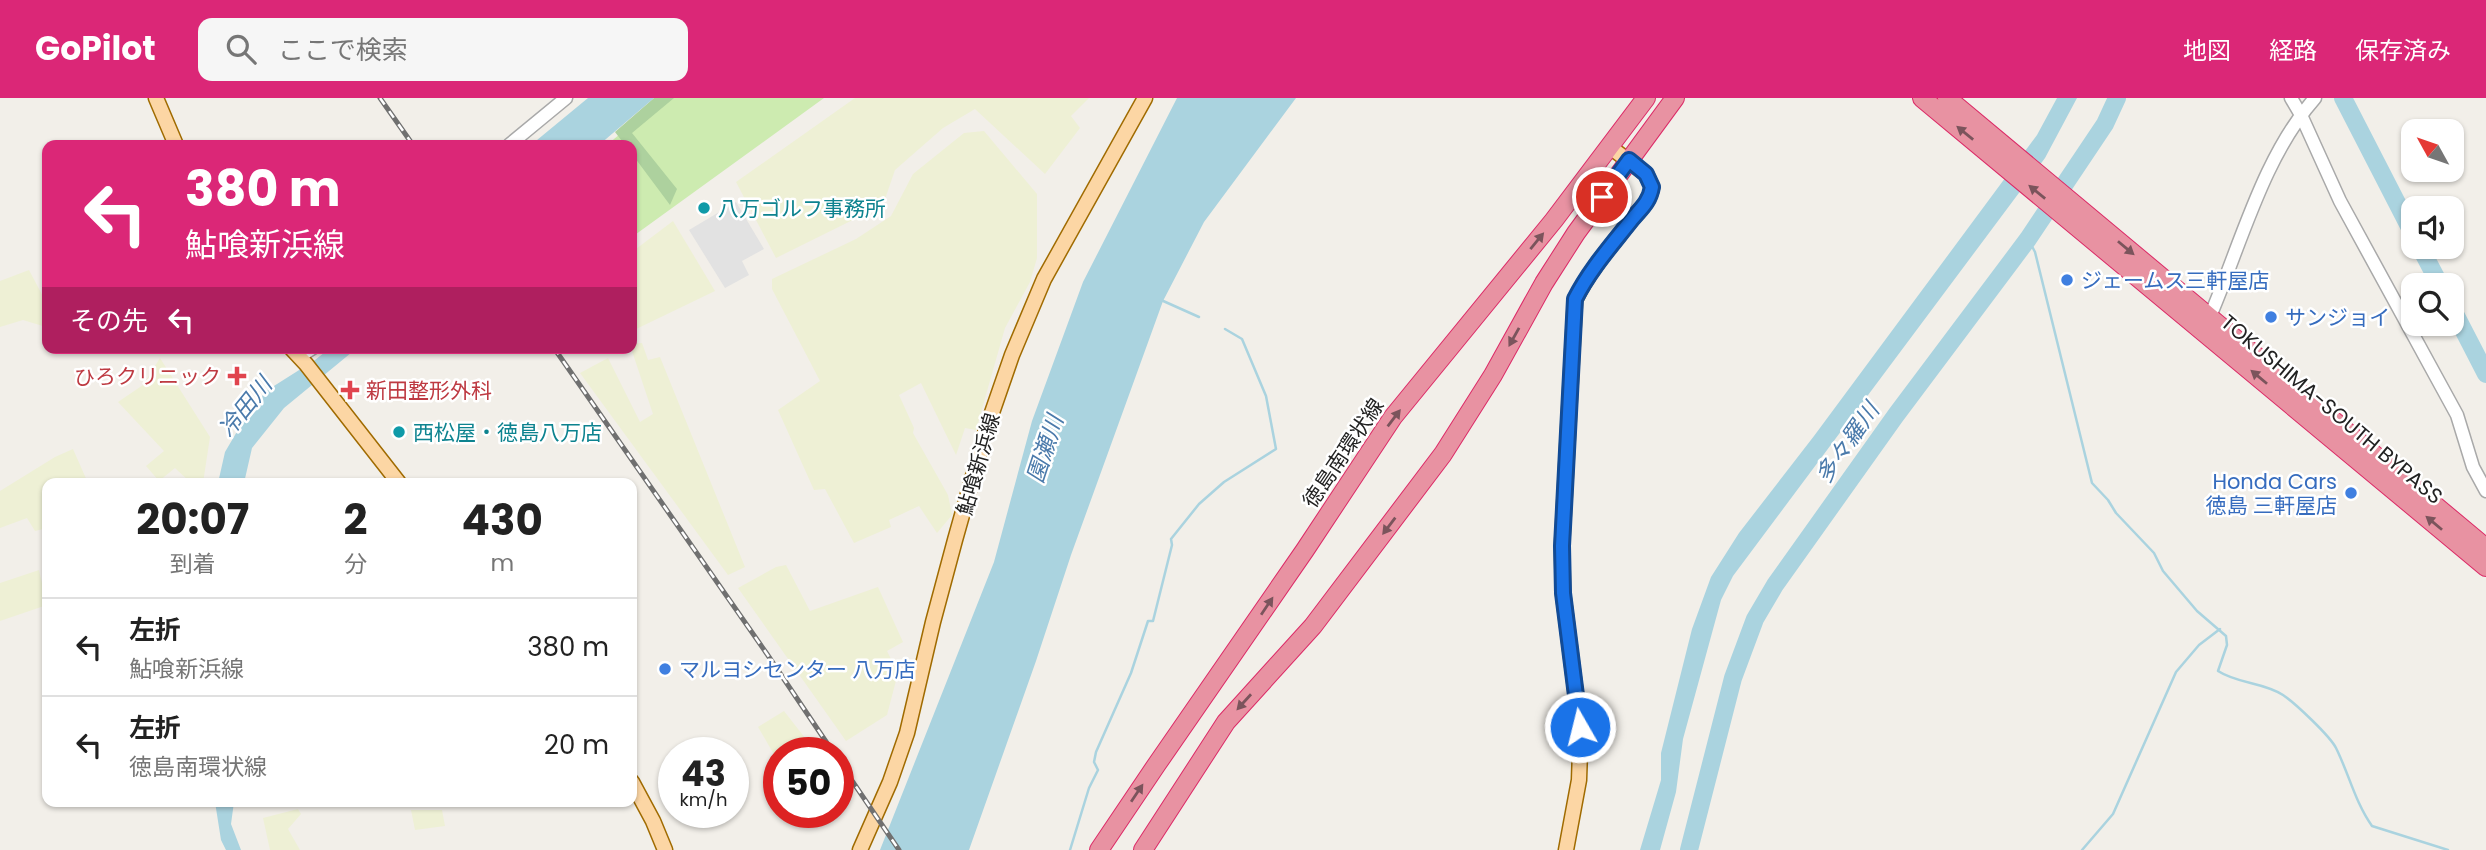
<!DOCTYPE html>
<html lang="ja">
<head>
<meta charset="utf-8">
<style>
  body { margin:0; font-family:Poppins,"Noto Sans JP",sans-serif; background:#f6f6f6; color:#222; height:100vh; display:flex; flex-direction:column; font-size:26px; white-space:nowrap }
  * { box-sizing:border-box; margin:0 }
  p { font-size:23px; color:#767676 }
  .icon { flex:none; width:38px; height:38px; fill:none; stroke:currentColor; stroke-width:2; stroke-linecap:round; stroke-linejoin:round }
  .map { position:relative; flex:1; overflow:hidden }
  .details { position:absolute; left:42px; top:380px; width:595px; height:329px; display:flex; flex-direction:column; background:#fff; border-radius:14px; box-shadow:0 2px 5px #0004 }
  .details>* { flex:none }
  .banner { position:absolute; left:42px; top:42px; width:595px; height:214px; border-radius:14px; box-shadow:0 2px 5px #0004; background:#db2777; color:#fff; overflow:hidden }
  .needle { width:46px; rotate:310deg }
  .fabs { position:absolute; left:2401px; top:21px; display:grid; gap:14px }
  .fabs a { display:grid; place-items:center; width:63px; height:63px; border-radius:14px; background:#fff; box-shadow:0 2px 5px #0004; font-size:35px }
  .speed { position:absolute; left:658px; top:639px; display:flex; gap:14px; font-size:35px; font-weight:700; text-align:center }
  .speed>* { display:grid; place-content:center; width:91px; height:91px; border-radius:50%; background:#fff; box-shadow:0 2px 5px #0004; line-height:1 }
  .speed small { font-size:18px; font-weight:400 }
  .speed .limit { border:10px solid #d22; background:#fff; color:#111 }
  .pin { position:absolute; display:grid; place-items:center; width:60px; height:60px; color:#fff; margin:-30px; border:4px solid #fff; border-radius:50%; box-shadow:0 2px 7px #0007 }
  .me { position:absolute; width:77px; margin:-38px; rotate:352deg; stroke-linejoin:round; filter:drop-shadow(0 0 5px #0008) }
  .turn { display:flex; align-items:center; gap:24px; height:147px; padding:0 28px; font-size:32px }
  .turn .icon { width:91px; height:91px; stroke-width:2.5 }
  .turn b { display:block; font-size:49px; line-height:60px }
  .then { display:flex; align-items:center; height:66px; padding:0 28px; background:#0003; gap:14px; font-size:26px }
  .eta { display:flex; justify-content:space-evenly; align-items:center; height:119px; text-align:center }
  .eta b { font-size:42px; font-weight:700; line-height:49px }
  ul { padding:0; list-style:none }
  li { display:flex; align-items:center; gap:21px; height:98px; padding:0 28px; border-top:2px solid #e0e0e0 }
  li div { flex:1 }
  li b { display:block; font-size:26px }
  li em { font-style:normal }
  header { display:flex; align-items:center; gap:42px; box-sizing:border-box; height:98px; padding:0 35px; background:#db2777; color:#fff }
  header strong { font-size:33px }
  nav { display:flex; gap:38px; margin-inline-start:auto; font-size:24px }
  .search { width:490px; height:63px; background:#f6f6f6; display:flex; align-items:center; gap:18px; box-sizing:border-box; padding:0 24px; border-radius:14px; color:#767676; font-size:26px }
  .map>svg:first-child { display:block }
  .farmland { fill:#eef0d5 }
  .grass { fill:#cdebb0 }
  .forest { fill:#add19e }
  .parking { fill:#e2e2e2 }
  .water { fill:#aad3df }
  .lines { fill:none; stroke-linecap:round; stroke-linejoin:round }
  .stream { stroke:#aad3df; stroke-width:2.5 }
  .river { stroke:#aad3df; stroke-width:18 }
  .minor-casing { stroke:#a9a9a9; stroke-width:15 }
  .major-casing { stroke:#a06b00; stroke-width:17 }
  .highway-casing { stroke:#dc2a67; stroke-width:20 }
  .minor { stroke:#fff; stroke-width:12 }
  .major { stroke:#fcd6a4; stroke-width:14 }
  .highway { stroke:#e892a2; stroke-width:18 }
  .rail-casing { stroke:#707070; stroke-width:5 }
  .rail { stroke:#fff; stroke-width:2.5; stroke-dasharray:8; stroke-linecap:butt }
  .oneway { fill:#7b545c }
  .route-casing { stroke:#114b97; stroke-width:18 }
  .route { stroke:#1a73e8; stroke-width:12 }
  .culture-dot { fill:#0f9aa8; stroke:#fff; stroke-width:2.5 }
  .shop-dot { fill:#3f7fe0; stroke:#fff; stroke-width:2.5 }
  .health-dot { fill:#e0444e; stroke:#fff; stroke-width:2.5 }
  .labels { text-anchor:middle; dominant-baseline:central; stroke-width:5; stroke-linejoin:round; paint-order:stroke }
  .culture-label { font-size:21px; fill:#0d838f; stroke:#fff; text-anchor:start }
  .shop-label { font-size:21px; fill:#366cbe; stroke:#fff; text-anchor:start }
  .health-label { font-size:21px; fill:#be3a42; stroke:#fff; text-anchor:end }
  .street-label { font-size:21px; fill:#222; stroke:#fff }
  .water-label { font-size:23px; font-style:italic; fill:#4a7aab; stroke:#fff }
</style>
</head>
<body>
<header>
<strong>GoPilot</strong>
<div class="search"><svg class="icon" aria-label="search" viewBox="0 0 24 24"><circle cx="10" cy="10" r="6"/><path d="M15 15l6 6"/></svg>ここで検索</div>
<nav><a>地図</a><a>経路</a><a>保存済み</a></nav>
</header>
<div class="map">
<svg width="2486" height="752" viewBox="0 0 2486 752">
  <rect width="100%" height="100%" fill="#f2efe9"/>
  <path class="farmland" d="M855,0H1089L1071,18L1080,30L1045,76L975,11L943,30L895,72L883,107L776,160L736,84Z
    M984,33L1037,96V160L1030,184L1005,230L976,332L965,330L956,357L921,285L899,297L914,330L913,335L948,397L952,417L937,435L919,408L889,422L891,429L854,445L825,391L814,392L778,312L820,283L772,191V181L856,141L891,118L913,76L964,35Z
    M673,123L715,193L632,233V154Z
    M29,172L47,206V227L46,229L23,222L0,229V183Z
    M642,245L648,262L660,259L745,469L728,477L580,275L608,260L640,324L653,316L631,250L632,246Z
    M160,260L210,339L203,385H191L175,370L159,383L146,368L164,353L118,304L143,287Z
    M73,351L88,385H47V430L35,433L27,420L0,430V393L55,359Z
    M786,467L810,513L878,489L903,544L887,553L898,575L887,617L846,643L738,490L776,469Z
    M39,472L47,507L0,523V485Z
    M784,613L816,654H779V665L758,629Z
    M298,711L301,716L288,731L300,752H270L263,720Z
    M411,712H442L445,728L415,732Z"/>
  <path class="grass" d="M662,0H824L632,139V47H607Z"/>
  <path class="forest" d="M654,0H674L632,35L677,91L670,107L632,56V47H625L615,34Z"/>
  <path class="parking" d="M736,104L764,151L742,163L749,177L725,190L689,132Z"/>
  <path class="water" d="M588,0H654L599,47H531Z
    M1177,0H1296L1204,124L1163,203L1071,457L1036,563L969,752H880L994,464L1032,323L1083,184Z
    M2057,0H2077L2045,60L1733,478L1721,502L1683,641L1676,694L1660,752H1640L1661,682V655L1692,531L1711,479L1739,435L1814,338L2037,37Z
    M330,250H357L284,310L252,350L244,385H218L225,354L245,320L266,293L315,262Z
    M215,704H234L231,726L241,752H226L221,742Z"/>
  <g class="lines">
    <path class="stream" d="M2028,141L2035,154L2092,385L2108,402L2116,415L2154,455L2163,473L2197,513L2226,538L2227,547L2218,573C2238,586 2263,584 2283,597C2295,605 2330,638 2336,650C2349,676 2355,704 2372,728L2448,752
      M1161,202L1199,219
      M1070,752L1089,690L1098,672L1094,664L1096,654L1131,575L1148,523H1153L1172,447L1171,441L1199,406L1224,384L1276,351L1266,298L1242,241L1225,231
      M2082,752L2113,716L2176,574L2199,547L2220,531"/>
    <path class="river" d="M2343,0L2413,136
      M2420,149L2440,187
      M2452,210L2486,276
      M1689,752L1733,580L1755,521L1775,487L1896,317L2028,141L2105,26L2117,0"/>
    <defs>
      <path id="minor" d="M2291,0L2301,17L2340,103L2457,317L2473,369L2486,393
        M509,47L566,0
        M2208,223C2240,150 2262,60 2315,0
        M299,259L313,250"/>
      <path id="major" d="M156,0L176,47
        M291,250L306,266L399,385
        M632,684L653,723L665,752
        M860,752L890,684L907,635L933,524L955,442L986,332L1012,257L1044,181L1145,0
        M1566,752L1579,682L1580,653V629L1563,495L1562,448L1575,202C1589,173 1610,149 1629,125C1639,112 1649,106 1652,89L1646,76L1610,49"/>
      <path id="highway" d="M1922,0L2486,469
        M1947,0L2486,450
        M1099,752L1157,666L1305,452L1393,319L1554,122L1646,0
        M1143,752L1226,624L1313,528L1443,356L1493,277L1544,185L1576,135L1675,0"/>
    </defs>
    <use href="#minor" class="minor-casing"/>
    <use href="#major" class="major-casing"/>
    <use href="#highway" class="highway-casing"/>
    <use href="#minor" class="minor"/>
    <use href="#major" class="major"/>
    <use href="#highway" class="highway"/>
    <defs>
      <path id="rail" d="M380,0L413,47
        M554,250L767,556L833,654
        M838,662L899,752"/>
    </defs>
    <use href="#rail" class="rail-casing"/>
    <use href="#rail" class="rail"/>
  </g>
  <defs><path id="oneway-solid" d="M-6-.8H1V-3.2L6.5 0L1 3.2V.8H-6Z" transform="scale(1.75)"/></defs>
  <g class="oneway">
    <use href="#oneway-solid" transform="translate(1965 35) rotate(-141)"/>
    <use href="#oneway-solid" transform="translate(2037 94) rotate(-141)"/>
    <use href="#oneway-solid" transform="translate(1537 143) rotate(-51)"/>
    <use href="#oneway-solid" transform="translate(2126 150) rotate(40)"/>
    <use href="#oneway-solid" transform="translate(1514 239) rotate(119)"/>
    <use href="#oneway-solid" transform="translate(2259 279) rotate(-140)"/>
    <use href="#oneway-solid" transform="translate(1394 320) rotate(-53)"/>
    <use href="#oneway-solid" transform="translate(2434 425) rotate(-140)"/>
    <use href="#oneway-solid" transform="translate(1389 428) rotate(127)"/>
    <use href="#oneway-solid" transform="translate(1267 508) rotate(-56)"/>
    <use href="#oneway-solid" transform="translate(1244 604) rotate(132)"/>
    <use href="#oneway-solid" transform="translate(1137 695) rotate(-56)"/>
  </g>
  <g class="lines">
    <defs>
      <path id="route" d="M1580,629L1563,495L1562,448L1575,201C1589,173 1610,149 1629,125C1639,112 1649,106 1652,89L1646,76L1629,62L1602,99"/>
    </defs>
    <use href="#route" class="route-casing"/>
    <use href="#route" class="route"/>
  </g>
  <g class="culture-dot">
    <circle cx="704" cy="110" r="7"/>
    <circle cx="399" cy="334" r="7"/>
  </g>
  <g class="shop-dot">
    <circle cx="2067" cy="182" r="7"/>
    <circle cx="2271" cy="219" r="7"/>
    <circle cx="2351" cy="395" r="7"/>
    <circle cx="665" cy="571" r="7"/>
  </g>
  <g class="health-dot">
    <path d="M233.5 267.5h7v7h7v7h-7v7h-7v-7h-7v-7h7z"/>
    <path d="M346.5 281.5h7v7h7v7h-7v7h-7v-7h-7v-7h7z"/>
  </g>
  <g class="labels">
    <g class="culture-label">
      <text x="718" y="110">八万ゴルフ事務所</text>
      <text x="413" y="334">西松屋・徳島八万店</text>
    </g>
    <g class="shop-label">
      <text x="2081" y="182">ジェームス三軒屋店</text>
      <text x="2285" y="219">サンジョイ</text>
      <text x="2337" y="383" text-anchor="end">Honda Cars<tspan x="2337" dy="24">徳島 三軒屋店</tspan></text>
      <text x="679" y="571">マルヨシセンター 八万店</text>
    </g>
    <g class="health-label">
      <text x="221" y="278">ひろクリニック</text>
      <text x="366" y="292" text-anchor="start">新田整形外科</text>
    </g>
    <g class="street-label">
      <text transform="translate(2332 311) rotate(40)">TOKUSHIMA-SOUTH BYPASS</text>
      <text transform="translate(1343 355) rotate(-56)">徳島南環状線</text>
      <text transform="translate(978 366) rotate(-74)">鮎喰新浜線</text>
    </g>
    <g class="water-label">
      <text transform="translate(245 309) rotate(-51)">冷田川</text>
      <text transform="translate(1847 345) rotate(-55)">多々羅川</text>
      <text transform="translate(1045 351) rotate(-72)">園瀬川</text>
    </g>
  </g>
</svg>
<div class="fabs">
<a><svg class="needle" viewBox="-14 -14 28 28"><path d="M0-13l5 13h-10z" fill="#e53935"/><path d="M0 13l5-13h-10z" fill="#767676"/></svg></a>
<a><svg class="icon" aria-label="sound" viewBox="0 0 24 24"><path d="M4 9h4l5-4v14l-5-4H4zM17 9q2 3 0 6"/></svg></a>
<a><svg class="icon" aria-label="search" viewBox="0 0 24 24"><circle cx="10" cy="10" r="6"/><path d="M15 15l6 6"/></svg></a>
</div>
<div class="speed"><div>43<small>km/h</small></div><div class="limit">50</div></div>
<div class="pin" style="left:1602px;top:99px;background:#d93025"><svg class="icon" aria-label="arrive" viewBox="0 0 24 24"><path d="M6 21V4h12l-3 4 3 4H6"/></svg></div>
<svg class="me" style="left:1580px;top:629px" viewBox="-20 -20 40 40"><circle r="17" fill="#1a73e8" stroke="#fff" stroke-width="3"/><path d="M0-11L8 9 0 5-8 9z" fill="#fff"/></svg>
<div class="banner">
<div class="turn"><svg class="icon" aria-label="left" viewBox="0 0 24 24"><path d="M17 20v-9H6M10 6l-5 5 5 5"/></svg><div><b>380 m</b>鮎喰新浜線</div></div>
<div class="then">その先<svg class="icon" aria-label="left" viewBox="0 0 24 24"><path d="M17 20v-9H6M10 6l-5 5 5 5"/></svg></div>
</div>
<section class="details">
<div class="eta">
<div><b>20:07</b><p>到着</p></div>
<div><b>2</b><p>分</p></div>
<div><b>430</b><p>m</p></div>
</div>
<ul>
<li><svg class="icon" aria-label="left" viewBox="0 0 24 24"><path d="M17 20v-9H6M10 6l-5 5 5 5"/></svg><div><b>左折</b><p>鮎喰新浜線</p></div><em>380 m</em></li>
<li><svg class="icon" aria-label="left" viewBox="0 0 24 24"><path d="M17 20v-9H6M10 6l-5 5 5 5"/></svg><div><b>左折</b><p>徳島南環状線</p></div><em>20 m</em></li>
</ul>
</section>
</div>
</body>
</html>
